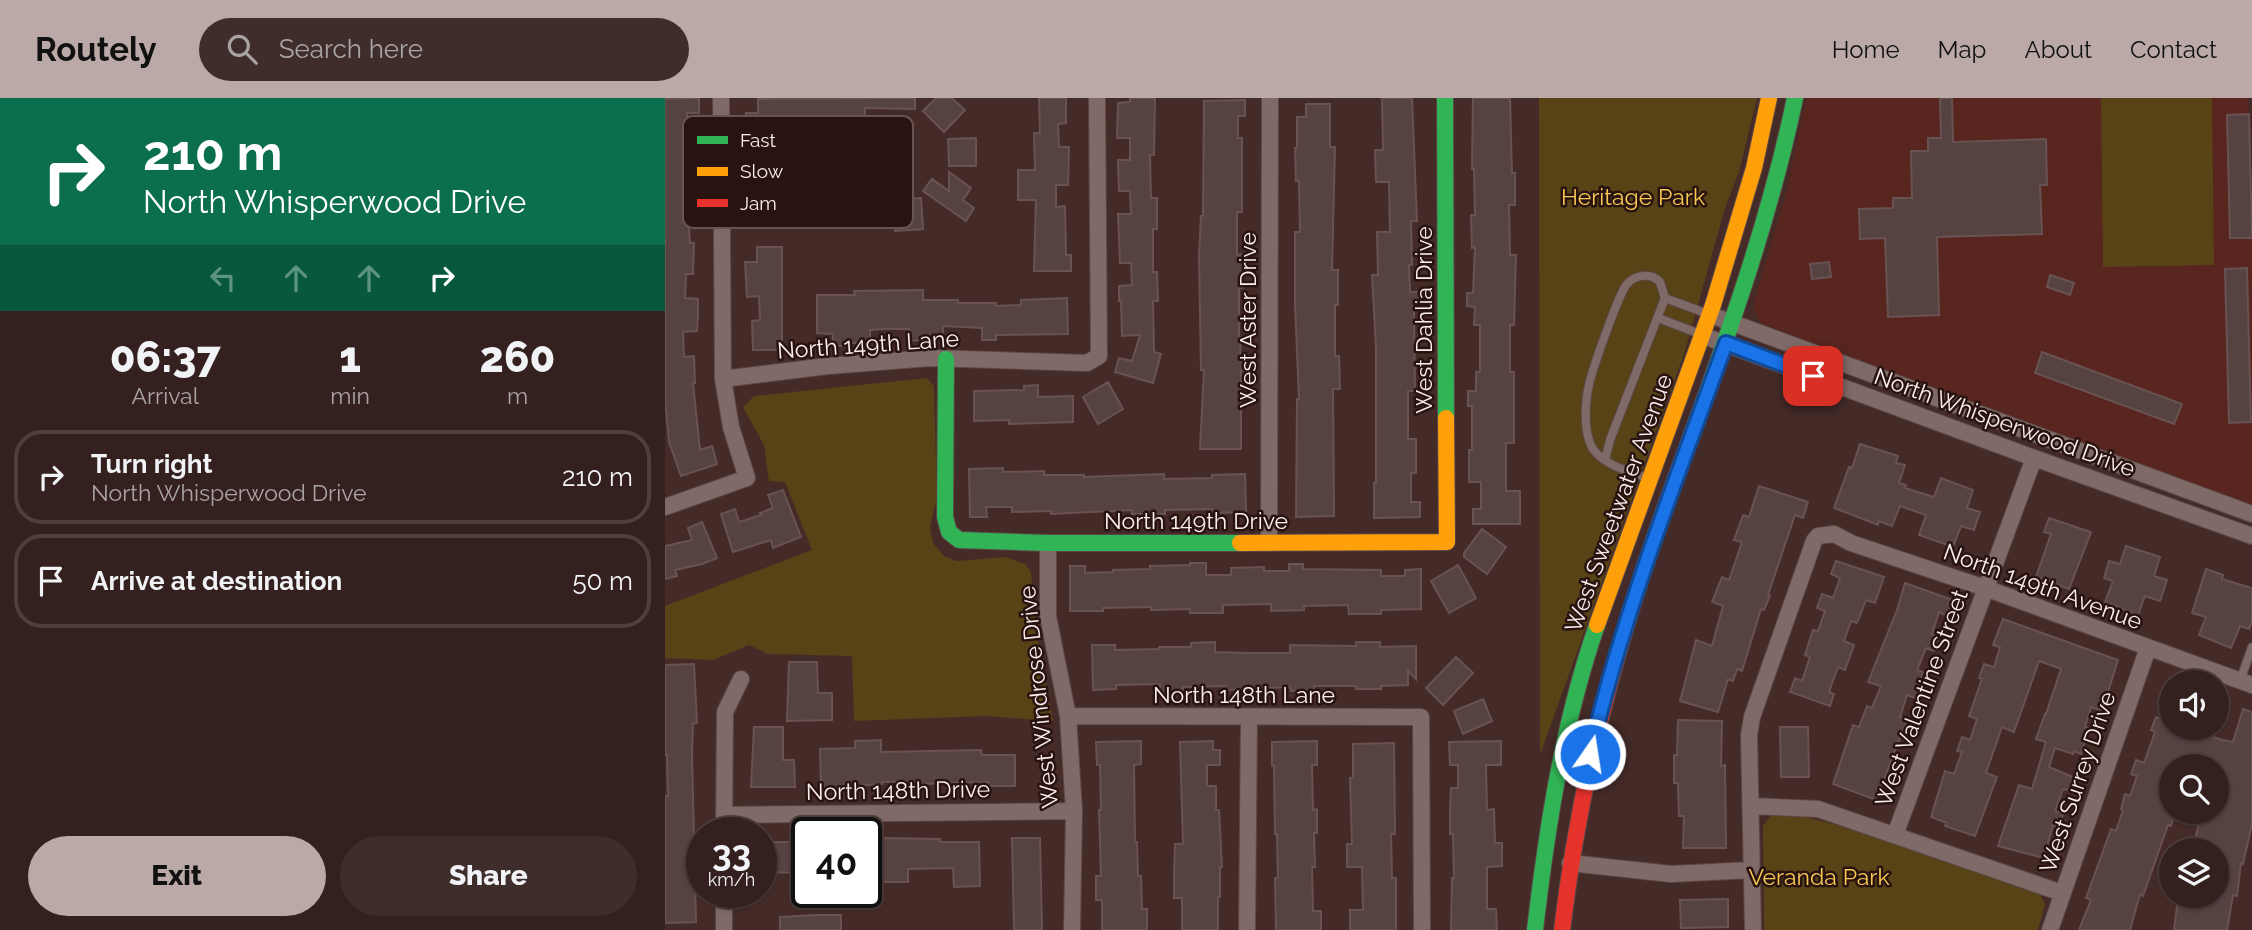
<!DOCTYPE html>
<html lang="en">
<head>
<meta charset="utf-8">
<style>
  body { margin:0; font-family:Raleway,sans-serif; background:#3f2d2b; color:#f1f3f6; height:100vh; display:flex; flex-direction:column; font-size:26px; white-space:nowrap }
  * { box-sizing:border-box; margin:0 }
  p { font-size:23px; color:#a9a3a4 }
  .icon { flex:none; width:38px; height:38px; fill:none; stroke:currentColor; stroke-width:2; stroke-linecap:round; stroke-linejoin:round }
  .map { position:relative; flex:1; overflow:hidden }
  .panel { display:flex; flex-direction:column; background:#34201e; width:665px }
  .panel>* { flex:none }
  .top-card { background:#0b6e4f; color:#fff; overflow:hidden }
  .controls { position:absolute; left:1494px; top:572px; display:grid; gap:14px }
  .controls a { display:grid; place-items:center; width:70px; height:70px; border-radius:50%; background:#34201e; box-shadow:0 2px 5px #0004,0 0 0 2px #4e3e3c; font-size:35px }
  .speed { position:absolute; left:21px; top:719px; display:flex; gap:14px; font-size:35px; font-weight:700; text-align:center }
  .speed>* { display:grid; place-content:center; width:91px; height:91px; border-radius:50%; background:#34201e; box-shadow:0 2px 5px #0004,0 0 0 2px #4e3e3c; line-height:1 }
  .speed small { font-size:18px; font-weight:400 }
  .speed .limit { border:4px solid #111; border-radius:10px; background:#fff; color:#111 }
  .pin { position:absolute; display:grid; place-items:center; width:60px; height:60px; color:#fff; margin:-30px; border-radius:14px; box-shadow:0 4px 10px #0006 }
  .me { position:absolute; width:77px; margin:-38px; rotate:13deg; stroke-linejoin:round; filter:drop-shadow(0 0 5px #0008) }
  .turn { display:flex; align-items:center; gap:24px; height:147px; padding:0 28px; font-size:32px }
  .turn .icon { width:91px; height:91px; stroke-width:2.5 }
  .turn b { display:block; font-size:49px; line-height:60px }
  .lanes { display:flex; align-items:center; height:66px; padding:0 28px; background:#0003; justify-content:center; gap:35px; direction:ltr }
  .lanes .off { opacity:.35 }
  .eta { display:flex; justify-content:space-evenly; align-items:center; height:119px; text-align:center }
  .eta b { font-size:42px; font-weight:800; line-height:49px }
  .primary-button { display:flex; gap:14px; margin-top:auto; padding:14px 28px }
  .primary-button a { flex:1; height:80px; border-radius:42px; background:#bba9a7; color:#111; font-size:28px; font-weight:800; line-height:80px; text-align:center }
  .primary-button a+a { background:#3f2d2b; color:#f1f3f6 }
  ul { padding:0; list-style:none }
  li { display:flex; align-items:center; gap:21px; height:94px; margin:0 14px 10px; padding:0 14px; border:4px solid #4e3e3c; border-radius:28px }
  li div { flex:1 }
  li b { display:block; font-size:26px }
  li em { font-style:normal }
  header { display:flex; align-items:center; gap:42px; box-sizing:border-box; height:98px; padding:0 35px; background:#bba9a7; color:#111 }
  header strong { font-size:33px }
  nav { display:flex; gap:38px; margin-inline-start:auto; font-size:24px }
  .search { width:490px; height:63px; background:#3f2d2b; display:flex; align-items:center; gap:18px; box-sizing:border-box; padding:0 24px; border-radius:38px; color:#a9a3a4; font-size:26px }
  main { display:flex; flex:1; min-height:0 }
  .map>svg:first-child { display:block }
  .built { fill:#58251f }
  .green { fill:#574316 }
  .building { fill:#574242; stroke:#685252; stroke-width:2 }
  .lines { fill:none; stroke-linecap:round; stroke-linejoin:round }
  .lane-casing { stroke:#5b4846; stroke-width:10 }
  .street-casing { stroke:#5b4846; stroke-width:18 }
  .fast-casing { stroke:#5b4846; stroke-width:18 }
  .slow-casing { stroke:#5b4846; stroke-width:18 }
  .jam-casing { stroke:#5b4846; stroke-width:18 }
  .lane { stroke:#7f6a67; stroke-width:8 }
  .street { stroke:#7f6a67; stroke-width:16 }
  .fast { stroke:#30b455; stroke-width:16 }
  .slow { stroke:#ff9f0a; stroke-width:16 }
  .jam { stroke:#e5322d; stroke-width:16 }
  .route-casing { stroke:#114b97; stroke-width:18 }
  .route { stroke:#1a73e8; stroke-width:12 }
  .labels { text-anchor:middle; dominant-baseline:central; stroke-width:5; stroke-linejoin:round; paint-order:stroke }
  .park-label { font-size:23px; fill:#f6c952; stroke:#281310 }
  .street-label { font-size:23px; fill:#faedeb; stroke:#281310 }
  .key { fill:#281310; stroke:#675452; stroke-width:2 }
  .key-label { font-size:19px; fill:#faedeb }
</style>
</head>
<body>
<header>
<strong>Routely</strong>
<div class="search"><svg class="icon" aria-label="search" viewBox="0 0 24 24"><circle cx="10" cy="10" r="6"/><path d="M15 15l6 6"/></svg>Search here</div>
<nav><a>Home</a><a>Map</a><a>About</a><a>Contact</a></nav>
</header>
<main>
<section class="panel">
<div class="top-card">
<div class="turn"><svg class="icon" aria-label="right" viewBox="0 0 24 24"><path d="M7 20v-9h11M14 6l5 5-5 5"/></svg><div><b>210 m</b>North Whisperwood Drive</div></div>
<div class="lanes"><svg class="icon off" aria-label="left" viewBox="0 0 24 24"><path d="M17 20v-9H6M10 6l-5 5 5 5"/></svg><svg class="icon off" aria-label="ahead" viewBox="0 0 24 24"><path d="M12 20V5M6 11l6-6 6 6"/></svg><svg class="icon off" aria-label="ahead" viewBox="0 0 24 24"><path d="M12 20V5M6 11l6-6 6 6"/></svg><svg class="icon" aria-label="right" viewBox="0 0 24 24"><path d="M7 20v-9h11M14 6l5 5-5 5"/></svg></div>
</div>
<div class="eta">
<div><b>06:37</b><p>Arrival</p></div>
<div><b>1</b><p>min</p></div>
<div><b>260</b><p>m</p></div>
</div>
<ul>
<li><svg class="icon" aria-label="right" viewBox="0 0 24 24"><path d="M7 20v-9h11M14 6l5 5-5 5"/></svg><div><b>Turn right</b><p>North Whisperwood Drive</p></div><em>210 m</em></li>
<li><svg class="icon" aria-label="arrive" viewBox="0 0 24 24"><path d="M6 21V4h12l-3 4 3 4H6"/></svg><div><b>Arrive at destination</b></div><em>50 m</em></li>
</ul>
<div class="primary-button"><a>Exit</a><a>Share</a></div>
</section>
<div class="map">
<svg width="1587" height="832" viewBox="0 0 1587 832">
  <rect width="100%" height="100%" fill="#452b28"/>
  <path class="built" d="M1141,0H1583L1587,143V412L1095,225L1088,208L1122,91Z"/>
  <path class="green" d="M874,0H1092L1074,74L1060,110L1020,253L875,657Z
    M1436,0H1547L1549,167L1438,169Z
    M262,280L269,288L272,401L265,428L268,445L279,458L291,463L341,459L360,466L366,474L370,528L388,623L320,618L189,623L187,558L103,556L84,547L48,562L0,560V508L147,452L120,384L104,383L99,347L78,309L89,298Z
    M1106,717L1140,719L1200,734L1375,796L1380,806L1373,832H1099L1098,728Z"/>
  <path class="building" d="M34,0V15H22V39H30V73H33V88H21L25,145H29L28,176H21L20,200L33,201V215L32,233L18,234L19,259L29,258L30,285H28L35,352L47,348L52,366L16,378L4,344L0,301V1Z
    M250,0V11L200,10V24L179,25V27L81,31V15H93V1Z
    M271,0H287L300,12L279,34L258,13Z
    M374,0H401V25L393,26L394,49H404L403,87H391V109L400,108L401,157H406V173H369L371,102H353V72H370L369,35H375Z
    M465,0H490L489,57H485L486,100H492V131H488V174H492L493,203H488L489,254L496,256L488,285L450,274L454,260L467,263L475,237L457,238L456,203H454V188L467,187L466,165H455L453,116H466L465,93H454L453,62H465V40H452L453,5L465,4Z
    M717,0H747L752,123H746L747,167H744L745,194H756V210H749L750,293H743V341H751V375H746V404H755V419L709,420V385H711V250L707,177H713L712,134H725L724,84H711L710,52H718Z
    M808,0H845L847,75H850V107H844L845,157H851L849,227H845V274H849V345H841V393H855V426H808V411H816V384H804V352H807V308H803V293H811V274H815V227H809L810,209L802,208V195H808L810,149L807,150L806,117H810L809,71H807Z
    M1275,0H1287L1288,44L1381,41L1382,87H1375L1377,136L1272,139L1274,217L1223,219L1220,140L1195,141L1194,111L1228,110V100H1247L1246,53H1263V40H1276Z
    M580,2V18H573V40H577V114H572V157L577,156L578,190H574V239H576L575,258H583V273H576V351H535L539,272H536L534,158L536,118H538L539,3Z
    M641,6H665V49H670L667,172H673V207H670V258H674L675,291H668L669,418L631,419L632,301H634L630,207V134H635L634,83H631L630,50H632V19H641Z
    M1584,16L1587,140H1565L1562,17Z
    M311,40V68H284L283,41Z
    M284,74L306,90L298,102L309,110L301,123L258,93L267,81L284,93Z
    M167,78H184V90L208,89V103L256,100L258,131L230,133L229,126L155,127V118H83L82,81L134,80V95L155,94V91H168Z
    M92,149H117V252H88L87,223L95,222L94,198L82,199L80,164H92Z
    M1164,164L1166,179L1147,181L1145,166Z
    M1582,170L1586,324L1564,325L1560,171Z
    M1385,177L1409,185L1405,197L1382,189Z
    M258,192V202H293V205H331V208L356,207V202L402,200L403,236L331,237V242H317V230L278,228V240L244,243V231H220L205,232V245H182V248H168V236L152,235V197H190L189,193Z
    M1377,254L1517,306L1509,326L1370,275Z
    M443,284L458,311L433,326L418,299Z
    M373,287V299L408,298V324L344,326V322L309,323V293L359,292V288Z
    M1195,346L1233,358L1231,365L1240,367L1234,385L1241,387L1240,390L1269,399L1276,380L1308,392L1302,410L1315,414L1309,432L1296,428L1288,449L1254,437L1261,417L1235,408L1227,428L1214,423L1213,427L1169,410L1184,369L1187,370Z
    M338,370V374L379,373V377H419V379L499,376V381L547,380V377L580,376L581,414L548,415L547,411L500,412V416H467V412L386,416V413L347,414V409H321L322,419H305L304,371Z
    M1094,388L1143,404L1138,420L1130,417L1103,497L1105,498L1099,512L1096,511L1077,573L1072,571L1068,583L1063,581L1053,614L1015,603L1031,542L1047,548L1058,508L1047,504L1057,479L1064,482L1077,444L1069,442L1078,417L1084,419Z
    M118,392L136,439L108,450L106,442L68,454L56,416L70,411L74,424L96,417L95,415L108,410L103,397Z
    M1384,420L1426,434L1404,491L1371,479L1386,436L1379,434Z
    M37,424L52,460L37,466L10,472L12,478L0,481V448L27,442L23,430Z
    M817,431L841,449L822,476L799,459V455Z
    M1461,448L1495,459L1489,478L1502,482L1495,503L1480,498L1473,517L1440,504L1448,483L1439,480L1444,463L1455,466Z
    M1171,463L1219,479L1210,505L1201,502L1192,525L1186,523L1179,543L1189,547L1180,572L1173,569L1164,594L1169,596L1165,608L1125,594L1130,580L1137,583L1145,559L1140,557L1148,532L1153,533L1160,513L1152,510L1157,496L1168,500L1175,480L1166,476Z
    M525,465H541V477H566V470L599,469V473H624V466H638V471L716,472V478H740V472L756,471V511L716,512V516H684L683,507L639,508V512L606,513V506L558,507V515H525V511L486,512V509L438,510V513H405V468H420V475L448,474V472L485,471V468L525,467Z
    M793,467L811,500L784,515L766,483Z
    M1541,471L1558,477L1557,481L1587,490V523L1584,531L1575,528L1566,550L1534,537L1541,519L1527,515Z
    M1240,485L1288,502L1283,518L1274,514L1267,536L1274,539L1269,553L1261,550L1252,572L1258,574L1254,586L1258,587L1253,601L1242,597L1235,619L1242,622L1211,702L1168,686L1188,627L1194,629L1202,608L1207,610L1216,588L1203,584L1232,512Z
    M1338,521L1453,562L1437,613L1426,609L1420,629L1424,630L1416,656L1409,653L1408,656L1390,650L1384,669L1408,679L1404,692L1398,691L1390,713L1398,716L1394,729L1388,727L1379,760L1333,748L1354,687L1367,691L1381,644L1371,641L1380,616H1381L1396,571L1394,570L1374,563L1349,634L1337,629L1321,675L1332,679L1310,738L1280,728L1282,725L1266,719L1280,673L1289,676L1297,654L1292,653L1297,639L1305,642L1312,621L1304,618L1317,581L1314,580L1319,566L1329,569L1335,549L1328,547Z
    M550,544V554L584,555H625V547L691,548V544H715V549L751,548V581L743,573V587L716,588V591H691V588H649V592L626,593L625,589L561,592V588L518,589V594L495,595V586L451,587V591L428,592L427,547H450V552L494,551V549H526V545Z
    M791,559L808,575L778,607L761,590Z
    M124,564H152L153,595H167V622L122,623Z
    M29,566L32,625L28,626L27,657L31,824L0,825V698H3L2,657H0V567Z
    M1505,599H1507V630H1522L1557,642L1568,644L1578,611L1587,614V726L1578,766L1576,765L1572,798L1568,797L1562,832H1509L1512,808L1518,809L1520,798H1552V752H1528L1536,714H1552V668L1526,660L1523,668H1507V714H1510L1506,728L1503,727L1478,798L1475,796L1465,832H1414L1426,802L1421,800L1424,792L1446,731L1451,733L1458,712L1456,711L1460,696L1465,698L1472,678L1466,676L1471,662L1479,665L1490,634L1486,632L1491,619L1497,621Z
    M818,601L827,623L798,636L789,613Z
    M1013,622L1057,623L1056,668L1060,667L1061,750H1018L1019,718H1014L1013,685H1009V657H1012Z
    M89,629H118V662H129L130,689H86Z
    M1115,629H1143L1144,679H1116Z
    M216,642V654L316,652L317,657H350V688H323V684L256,686V683L217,684V686L156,690L155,651L190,650V643Z
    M476,643V666L469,667L470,744H472L473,778H476L477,811H482V832H437V802H431V778H436L434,712H436L435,667H432L431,644Z
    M548,643V652H555V667H542V688H551V712H554L557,769H555V799H553V832H517V800H509V777L510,746H518L515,644Z
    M652,643V667H647L648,712L652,711V735H649L650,769H647L648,813H656V832H611L610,780H613L612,736H610L609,668H607V644Z
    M836,643V667H821L822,712L829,711L830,745H837V768L822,769V811H831L832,832H786L787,780H789L788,736H785V712L786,690H793V667H785L784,644Z
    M729,645L730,736H726L727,780H731V832H685V812H698L697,769H682V746H687L685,680H688V646Z
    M216,740L275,741V744H314L315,788L289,789L288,770L243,771V784H201V743H216Z
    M347,740H375L377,832H349Z
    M96,744H142V775L96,774Z
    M1063,801V829L1016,830L1015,802Z
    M150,817H176V832H115V819Z"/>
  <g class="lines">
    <defs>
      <path id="lane" d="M1000,200L1043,216
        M993,220L1035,236
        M940,362L945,342L1000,200L995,184C986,175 971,176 962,186C954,195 927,272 924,287C920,304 918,336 928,351C940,368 966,374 985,381
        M1575,583L1587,549"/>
      <path id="street" d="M57,53H237
        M1046,217L1587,416
        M1039,238L1369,360L1587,438
        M58,281L163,268L265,260L422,265L434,258L432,0
        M0,409L82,380L66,329L58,281L56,0
        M383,445V518L403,618L409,713L407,832
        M604,445L605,0
        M403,618L756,619L757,832
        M1086,708L1153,711L1397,795
        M59,717L409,713
        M59,735L60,614L76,581
        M1230,737L1369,360
        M905,765L1006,776L1087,772
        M59,794V832
        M582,832L584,620
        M1088,832L1084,637L1087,619L1149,443L1153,438L1169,436L1186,445L1320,490L1587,587
        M1385,832L1483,550"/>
      <path id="fast" d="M780,0L781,320
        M281,261L280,419L284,434L294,442L383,445H575
        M1017,363C1061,243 1104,125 1130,0
        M870,832C882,729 898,625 932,527"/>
      <path id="slow" d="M575,445L782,444L781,320
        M932,527L1048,207L1089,70L1104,0"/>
      <path id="jam" d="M897,832C917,665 958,521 1017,363"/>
    </defs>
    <use href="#lane" class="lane-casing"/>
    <use href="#street" class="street-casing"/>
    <use href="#fast" class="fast-casing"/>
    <use href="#slow" class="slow-casing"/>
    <use href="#jam" class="jam-casing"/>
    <use href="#lane" class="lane"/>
    <use href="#street" class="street"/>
    <use href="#fast" class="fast"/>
    <use href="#slow" class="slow"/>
    <use href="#jam" class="jam"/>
  </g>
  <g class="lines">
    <defs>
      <path id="route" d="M925,656C958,515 1011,382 1061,245L1148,278"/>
    </defs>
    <use href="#route" class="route-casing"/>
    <use href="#route" class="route"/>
  </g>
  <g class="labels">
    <g class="park-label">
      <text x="968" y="98">Heritage Park</text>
      <text x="1154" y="778">Veranda Park</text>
    </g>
    <g class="street-label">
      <text transform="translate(582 222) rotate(-90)">West Aster Drive</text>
      <text transform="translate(758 222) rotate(-90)">West Dahlia Drive</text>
      <text transform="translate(203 246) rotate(-4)">North 149th Lane</text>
      <text transform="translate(1340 324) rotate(20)">North Whisperwood Drive</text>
      <text transform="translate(953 405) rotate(-70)">West Sweetwater Avenue</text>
      <text x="531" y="422">North 149th Drive</text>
      <text transform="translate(1378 488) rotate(20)">North 149th Avenue</text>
      <text x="579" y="596">North 148th Lane</text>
      <text transform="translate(373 599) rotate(-96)">West Windrose Drive</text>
      <text transform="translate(1256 600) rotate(-70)">West Valentine Street</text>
      <text transform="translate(1412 684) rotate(-71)">West Surrey Drive</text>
      <text transform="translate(233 692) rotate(-1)">North 148th Drive</text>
    </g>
  </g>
  <rect x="18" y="18" width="230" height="112" rx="10" class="key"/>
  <rect x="32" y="38" width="31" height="8" fill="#30b455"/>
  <rect x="32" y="69" width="31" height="9" fill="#ff9f0a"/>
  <rect x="32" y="101" width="31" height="8" fill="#e5322d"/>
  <g class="key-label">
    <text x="75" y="49">Fast</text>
    <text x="75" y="80">Slow</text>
    <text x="75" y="112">Jam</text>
  </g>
</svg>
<div class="controls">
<a><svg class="icon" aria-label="sound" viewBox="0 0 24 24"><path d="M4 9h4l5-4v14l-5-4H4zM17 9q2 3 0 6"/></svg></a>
<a><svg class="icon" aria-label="search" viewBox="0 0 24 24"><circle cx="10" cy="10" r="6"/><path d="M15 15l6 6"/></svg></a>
<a><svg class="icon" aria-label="layers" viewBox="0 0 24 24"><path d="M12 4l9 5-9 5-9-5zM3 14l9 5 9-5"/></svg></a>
</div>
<div class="speed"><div>33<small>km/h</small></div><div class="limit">40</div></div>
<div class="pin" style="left:1148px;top:278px;background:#d93025"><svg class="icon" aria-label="arrive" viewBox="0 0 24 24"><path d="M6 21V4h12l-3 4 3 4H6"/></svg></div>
<svg class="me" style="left:925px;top:656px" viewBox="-20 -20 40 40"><circle r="17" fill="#1a73e8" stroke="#fff" stroke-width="3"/><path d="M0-11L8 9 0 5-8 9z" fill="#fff"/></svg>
</div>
</main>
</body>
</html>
